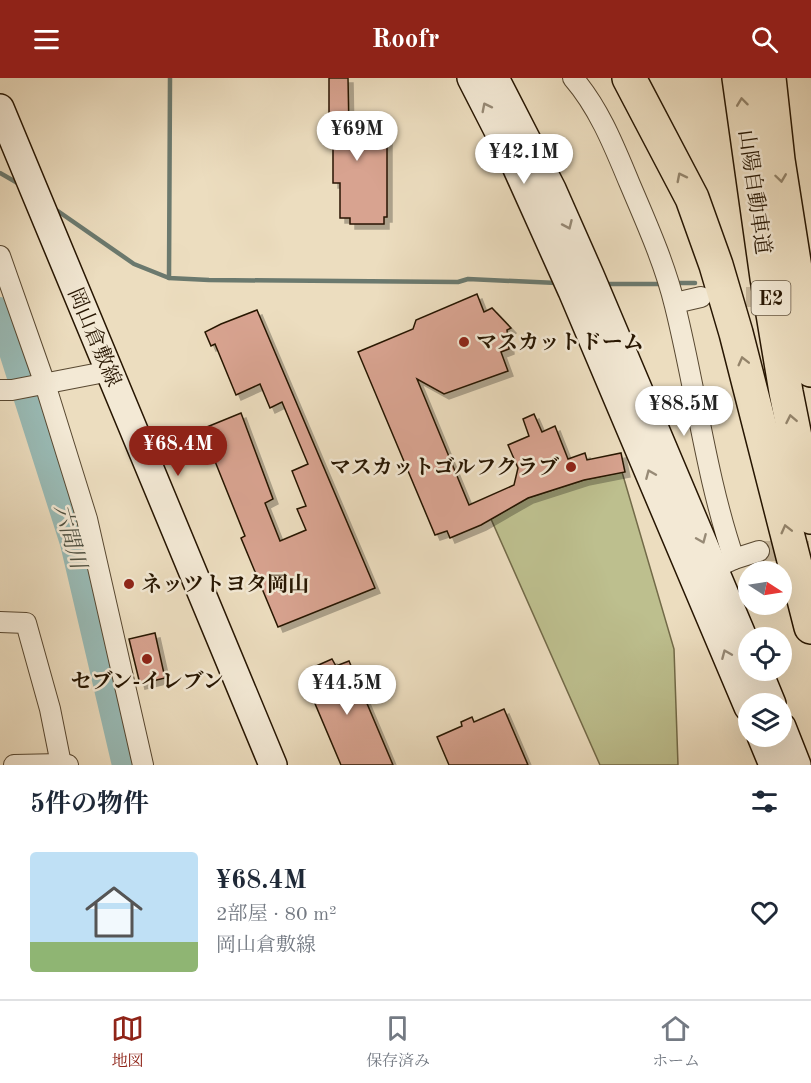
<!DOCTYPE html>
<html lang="ja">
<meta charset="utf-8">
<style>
:root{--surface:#fff;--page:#f6f6f7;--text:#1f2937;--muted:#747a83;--line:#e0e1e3;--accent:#8f2418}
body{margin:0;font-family:"Old Standard TT","Noto Serif JP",serif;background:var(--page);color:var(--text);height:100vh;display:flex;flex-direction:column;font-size:22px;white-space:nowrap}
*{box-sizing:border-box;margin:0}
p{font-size:20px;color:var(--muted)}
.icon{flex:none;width:33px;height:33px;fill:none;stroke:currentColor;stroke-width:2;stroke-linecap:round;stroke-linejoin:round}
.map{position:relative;height:687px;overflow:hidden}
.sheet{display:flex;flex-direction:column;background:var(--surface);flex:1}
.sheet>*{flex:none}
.needle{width:39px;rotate:102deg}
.tools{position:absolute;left:738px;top:483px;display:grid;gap:12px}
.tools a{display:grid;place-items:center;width:54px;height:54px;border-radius:50%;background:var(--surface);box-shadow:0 6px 24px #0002;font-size:30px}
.price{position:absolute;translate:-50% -51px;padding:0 14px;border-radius:21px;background:#fff;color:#222;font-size:20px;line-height:39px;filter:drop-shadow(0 2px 3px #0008)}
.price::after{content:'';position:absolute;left:50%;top:36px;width:18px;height:14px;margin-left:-9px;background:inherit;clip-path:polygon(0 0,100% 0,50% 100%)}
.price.selected{background:var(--accent);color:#fff}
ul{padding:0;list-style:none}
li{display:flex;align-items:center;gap:18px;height:150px;padding:0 30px}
li span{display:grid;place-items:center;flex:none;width:168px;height:120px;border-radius:6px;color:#555}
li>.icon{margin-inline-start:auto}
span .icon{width:72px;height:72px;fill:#fffc;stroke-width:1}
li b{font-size:26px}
h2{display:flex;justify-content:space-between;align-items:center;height:72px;padding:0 30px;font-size:26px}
header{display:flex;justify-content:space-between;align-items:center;height:78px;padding:0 30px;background:var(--accent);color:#fff;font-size:27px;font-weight:600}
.menu{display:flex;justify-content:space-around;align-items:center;height:84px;border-top:2px solid var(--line);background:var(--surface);font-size:16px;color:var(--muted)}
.menu a{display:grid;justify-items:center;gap:3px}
.menu .selected{color:var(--accent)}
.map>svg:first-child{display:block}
.green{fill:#bdbf8e;stroke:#726a48;stroke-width:1.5}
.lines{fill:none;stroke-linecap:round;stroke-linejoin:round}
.stream{stroke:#6b796e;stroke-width:4.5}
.river{stroke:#99bbb6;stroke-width:28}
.building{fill:#d8a390;stroke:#271602;stroke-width:1.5;filter:url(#shadow)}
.street-tunnel{stroke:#c5b599;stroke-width:20;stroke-dasharray:20 10;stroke-linecap:butt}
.street-casing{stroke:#584831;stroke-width:22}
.secondary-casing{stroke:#271602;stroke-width:30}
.highway-casing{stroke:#271602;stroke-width:36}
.street{stroke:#f3e9d5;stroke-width:20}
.secondary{stroke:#f3e9d5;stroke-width:27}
.highway{stroke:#ecddbf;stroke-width:33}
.oneway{stroke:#93836a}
.oneway2{stroke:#978a76}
.poi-dot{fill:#8f2418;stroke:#f3e9d5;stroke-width:2}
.labels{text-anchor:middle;stroke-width:5;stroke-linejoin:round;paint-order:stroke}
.shield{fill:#f3e9d5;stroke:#645541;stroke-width:1.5}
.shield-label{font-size:20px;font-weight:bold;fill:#271602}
.street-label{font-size:21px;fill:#271602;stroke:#f3e9d5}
.poi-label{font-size:21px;font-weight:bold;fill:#271602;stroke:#f3e9d5;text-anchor:start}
.water-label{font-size:22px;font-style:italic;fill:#4f5041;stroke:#f3e9d5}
</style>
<header><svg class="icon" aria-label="menu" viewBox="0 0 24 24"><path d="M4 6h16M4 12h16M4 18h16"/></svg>Roofr<svg class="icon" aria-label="search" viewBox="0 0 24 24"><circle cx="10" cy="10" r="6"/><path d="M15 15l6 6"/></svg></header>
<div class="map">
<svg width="811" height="687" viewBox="0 0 811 687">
<defs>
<filter id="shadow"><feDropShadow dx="5" dy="5" stdDeviation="0" flood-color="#0004"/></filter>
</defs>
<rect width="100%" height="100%" fill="#ecddbf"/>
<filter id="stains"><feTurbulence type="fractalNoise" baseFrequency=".00333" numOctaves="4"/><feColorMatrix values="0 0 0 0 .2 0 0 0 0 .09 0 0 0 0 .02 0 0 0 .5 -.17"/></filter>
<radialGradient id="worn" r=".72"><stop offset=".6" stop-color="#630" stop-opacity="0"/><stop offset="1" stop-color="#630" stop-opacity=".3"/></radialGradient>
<polygon class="green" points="622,394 674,571 678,687 600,687 491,441 528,420 584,402"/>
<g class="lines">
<g class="stream">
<polyline points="0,95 21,107"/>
<polyline points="52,129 134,186 169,200 209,202 458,204 468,201 557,205"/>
<polyline points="169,200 170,0"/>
<polyline points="673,205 695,205"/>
<polyline points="604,206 662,206"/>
</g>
<polyline class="river" points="0,233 74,465 126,687"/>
</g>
<g class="building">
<polygon points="329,0 348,0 349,52 387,53 387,139 384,139 384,146 350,146 350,140 340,140 340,105 333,105 333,51 329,51"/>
<polygon points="477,216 484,234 492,230 511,250 507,252 509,271 501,274 508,293 444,316 417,301 469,427 514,407 518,390 508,367 529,358 523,341 534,336 542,354 555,348 568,381 585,375 587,382 621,375 625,394 584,402 528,420 481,447 450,460 447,453 435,457 358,274 413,251 416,242"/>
<polygon points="257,232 375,510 278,549 241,460 245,458 202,351 241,335 273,421 265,425 280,463 306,452 297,431 306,428 292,393 308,386 282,324 270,330 260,306 236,317 215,266 211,268 205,254 221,246"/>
<polygon points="155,555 165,600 140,606 129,561"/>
<polygon points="332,581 336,588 349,583 393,687 341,687 305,602 317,596 314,589"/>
<polygon points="504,631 528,687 449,687 437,659 462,648 461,644 472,639 474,644"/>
</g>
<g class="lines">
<g class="street-tunnel">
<polyline points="716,219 779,219"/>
<polyline points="759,473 811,473"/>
</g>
<defs>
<g id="street">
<path d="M573,0C599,30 614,68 629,104C646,144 665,186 675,228C696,312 706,399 734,481L702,496"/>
<polyline points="0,178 45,306 87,441 143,687"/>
<polyline points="675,225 701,219"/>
<polyline points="0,312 12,312 110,293"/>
<polyline points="734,481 759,473"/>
<polyline points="0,544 26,545 50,631 61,686"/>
<polyline points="14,687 61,686 68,687"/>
</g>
<g id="secondary">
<polyline points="471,0 514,84 572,213 748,629"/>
<polyline points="495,0 552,111 590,197 748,571"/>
<polyline points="0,30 273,687"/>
<polyline points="758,592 772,626"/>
<polyline points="782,649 797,687"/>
<polyline points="761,658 773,687"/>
</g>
<g id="highway">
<polyline points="629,0 692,120 716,187 736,255 811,549"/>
<polyline points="739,0 767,200 786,314 811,439"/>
<polyline points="769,0 778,82 811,292"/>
</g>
</defs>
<use href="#street" class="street-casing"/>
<use href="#secondary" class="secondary-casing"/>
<use href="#highway" class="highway-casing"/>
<use href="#street" class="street"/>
<use href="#secondary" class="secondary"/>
<use href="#highway" class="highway"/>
</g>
<defs><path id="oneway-chevron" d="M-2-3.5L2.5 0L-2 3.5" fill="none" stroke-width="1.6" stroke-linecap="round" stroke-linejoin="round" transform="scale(1.5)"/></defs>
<g class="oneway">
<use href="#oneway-chevron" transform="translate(742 24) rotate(-97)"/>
<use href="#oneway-chevron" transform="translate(681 99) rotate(-117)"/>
<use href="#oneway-chevron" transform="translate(781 100) rotate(82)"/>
<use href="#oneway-chevron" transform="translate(743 283) rotate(-104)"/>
<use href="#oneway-chevron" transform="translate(791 341) rotate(-101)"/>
<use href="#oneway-chevron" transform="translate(786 451) rotate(-104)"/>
</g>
<g class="oneway2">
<use href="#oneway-chevron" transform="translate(486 29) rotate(-117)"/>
<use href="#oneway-chevron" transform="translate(568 147) rotate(66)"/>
<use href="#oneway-chevron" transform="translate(650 396) rotate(-113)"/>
<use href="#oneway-chevron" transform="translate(702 461) rotate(67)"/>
<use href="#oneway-chevron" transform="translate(726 576) rotate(-113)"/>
</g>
<g class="poi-dot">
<circle cx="464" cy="264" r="6"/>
<circle cx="571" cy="389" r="6"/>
<circle cx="129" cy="506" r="6"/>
<circle cx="147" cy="581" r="6"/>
</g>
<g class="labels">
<rect class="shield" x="751.5" y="203" width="39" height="34" rx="4.5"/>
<g class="shield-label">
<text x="771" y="227">E2</text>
</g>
<g class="street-label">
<text transform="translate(755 114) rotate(82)" y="7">山陽自動車道</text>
<text transform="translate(95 259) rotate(67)" y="7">岡山倉敷線</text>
</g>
<g class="poi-label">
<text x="476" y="271">マスカットドーム</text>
<text x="559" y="396" text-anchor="end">マスカットゴルフクラブ</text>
<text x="141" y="513">ネッツトヨタ岡山</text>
<text x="147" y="610" text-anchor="middle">セブン-イレブン</text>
</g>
<g class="water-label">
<text transform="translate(71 458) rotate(74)" y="8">六間川</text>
</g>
</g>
<rect width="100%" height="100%" filter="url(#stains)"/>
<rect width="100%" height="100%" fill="url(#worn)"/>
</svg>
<div class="tools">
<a><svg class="needle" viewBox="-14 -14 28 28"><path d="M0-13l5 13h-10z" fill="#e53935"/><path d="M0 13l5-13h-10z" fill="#747a83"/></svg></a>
<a><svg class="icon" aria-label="locate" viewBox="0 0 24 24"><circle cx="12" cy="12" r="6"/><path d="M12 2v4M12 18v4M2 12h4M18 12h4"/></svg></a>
<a><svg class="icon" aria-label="layers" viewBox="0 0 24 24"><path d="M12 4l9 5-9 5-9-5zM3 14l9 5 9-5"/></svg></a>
</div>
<b class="price" style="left:357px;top:84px">¥69M</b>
<b class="price" style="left:524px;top:107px">¥42.1M</b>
<b class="price" style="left:684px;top:359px">¥88.5M</b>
<b class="price selected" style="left:178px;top:399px">¥68.4M</b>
<b class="price" style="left:347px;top:638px">¥44.5M</b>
</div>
<section class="sheet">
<h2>5件の物件<svg class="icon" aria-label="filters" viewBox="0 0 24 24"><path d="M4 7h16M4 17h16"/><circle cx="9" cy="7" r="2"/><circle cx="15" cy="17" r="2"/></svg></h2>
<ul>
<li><span style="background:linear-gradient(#bfe0f5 75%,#8fb573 0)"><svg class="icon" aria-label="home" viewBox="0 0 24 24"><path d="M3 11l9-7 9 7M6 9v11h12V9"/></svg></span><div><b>¥68.4M</b><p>2部屋 · 80 m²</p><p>岡山倉敷線</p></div><svg class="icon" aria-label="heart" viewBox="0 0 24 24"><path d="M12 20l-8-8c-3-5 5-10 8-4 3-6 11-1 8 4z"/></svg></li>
</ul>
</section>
<nav class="menu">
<a class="selected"><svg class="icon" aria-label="map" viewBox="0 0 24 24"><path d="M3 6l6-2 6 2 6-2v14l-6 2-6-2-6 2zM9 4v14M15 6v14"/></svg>地図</a>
<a><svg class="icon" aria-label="saved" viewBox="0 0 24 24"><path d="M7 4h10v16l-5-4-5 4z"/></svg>保存済み</a>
<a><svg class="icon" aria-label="home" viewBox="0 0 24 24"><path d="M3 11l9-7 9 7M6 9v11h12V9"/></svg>ホーム</a>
</nav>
